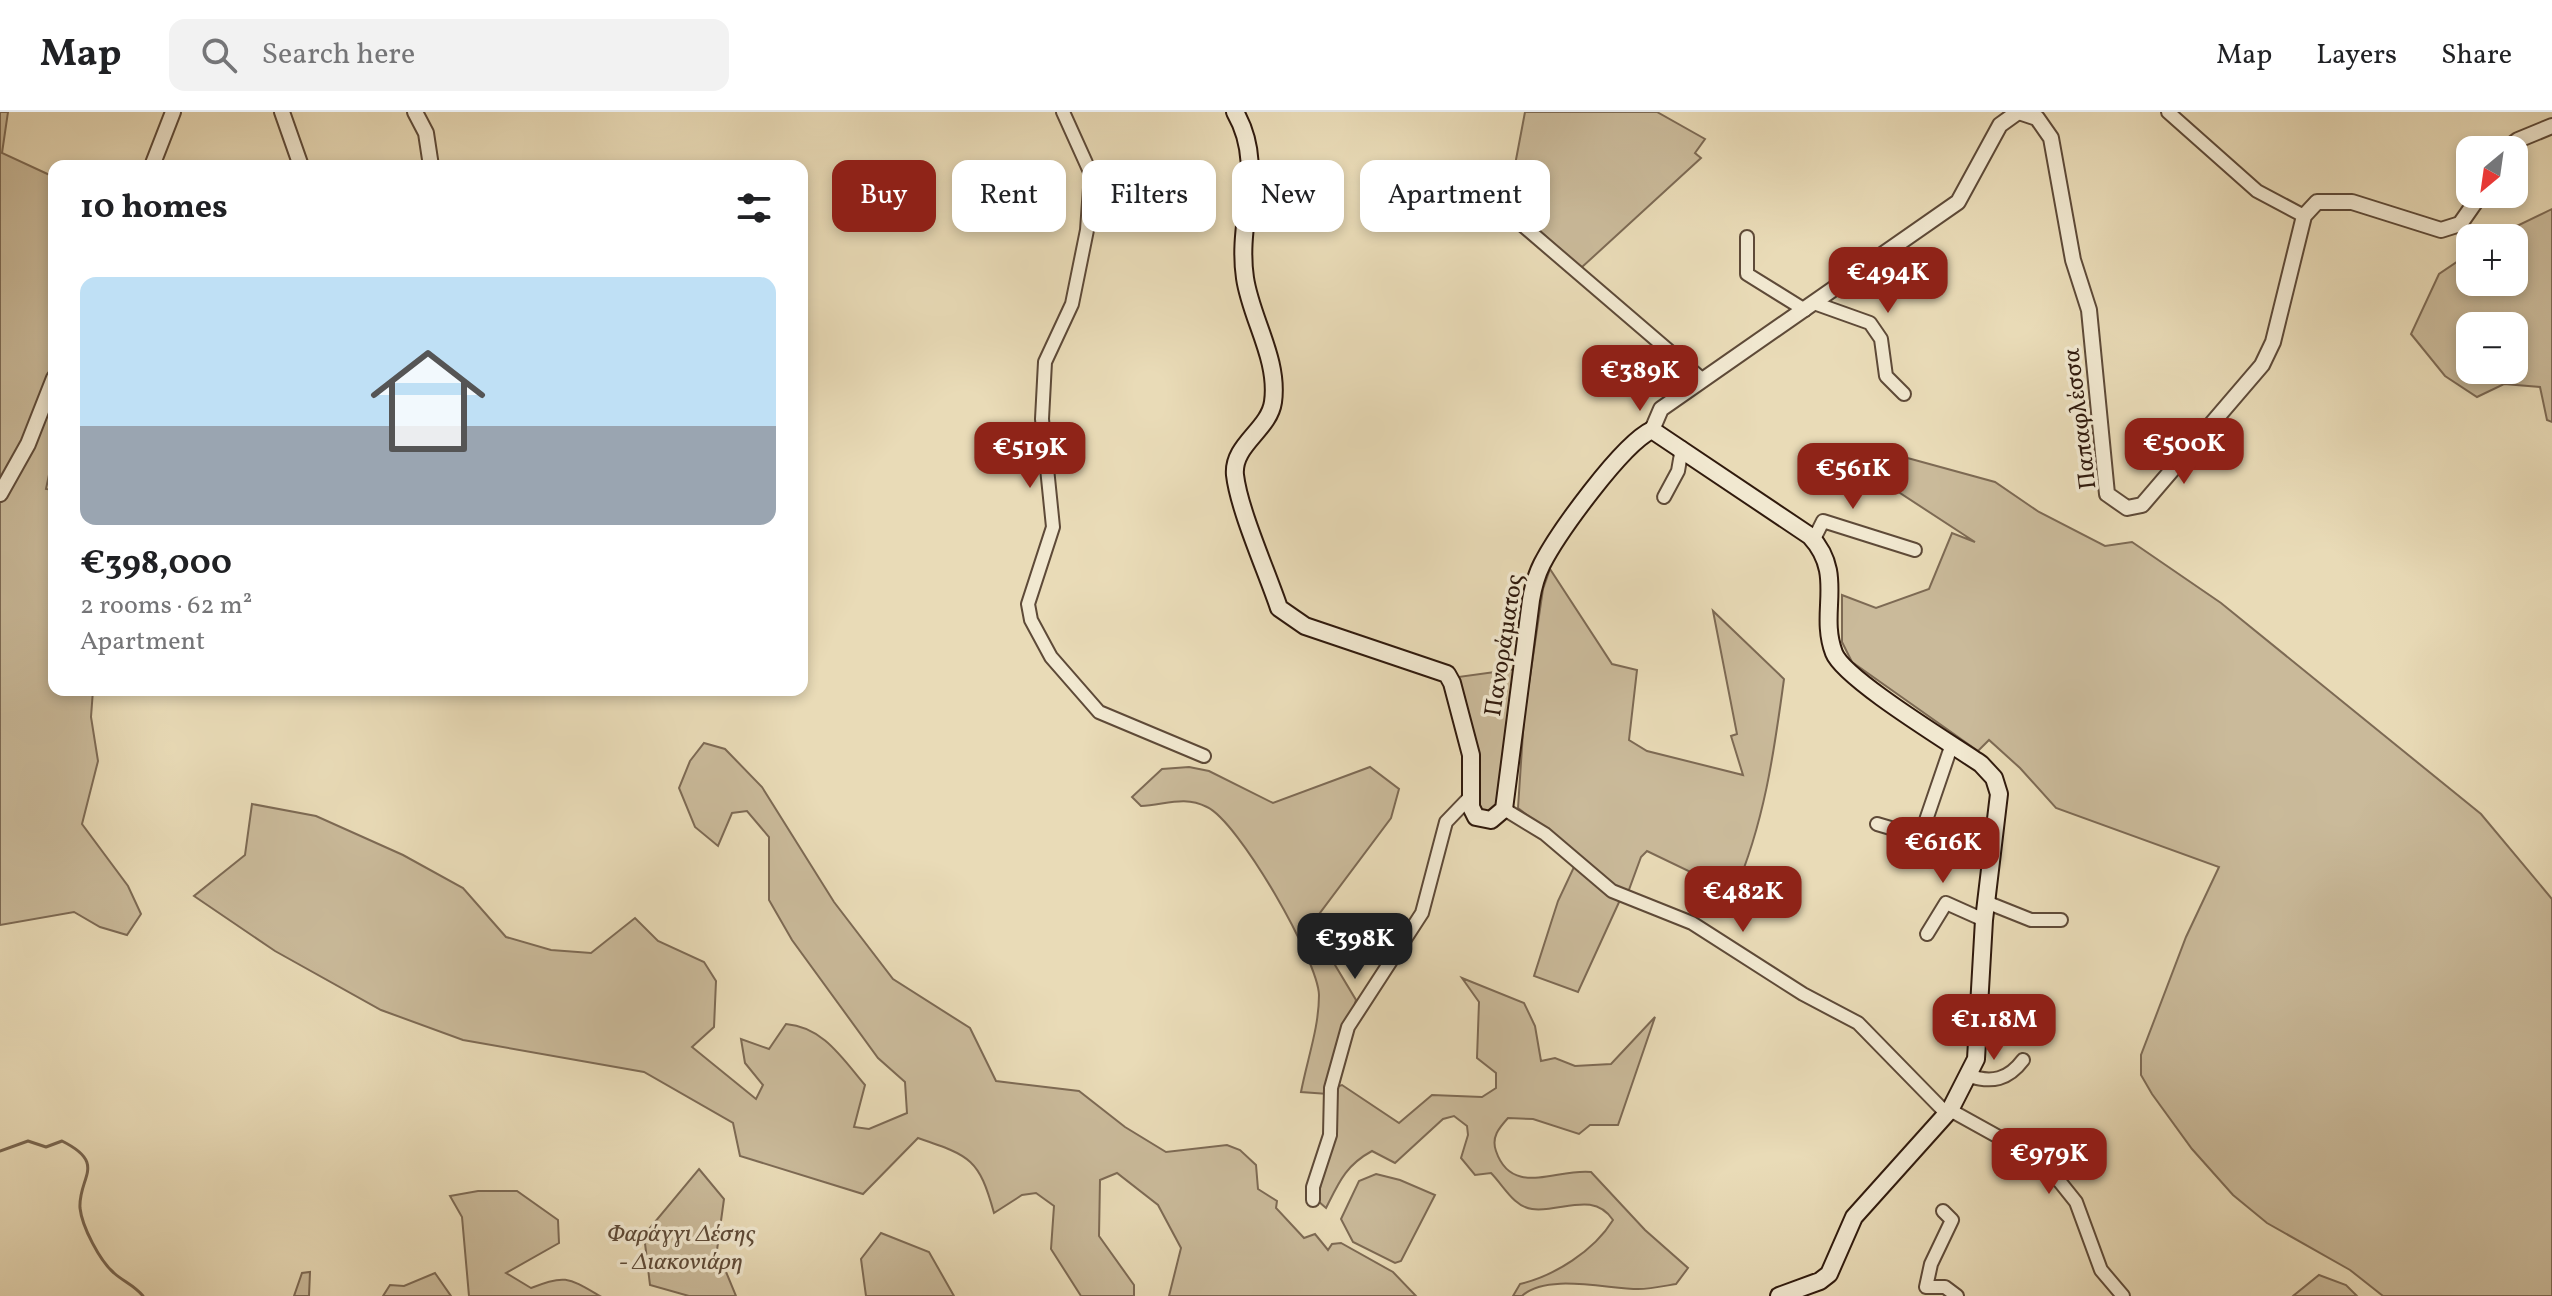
<!DOCTYPE html>
<meta charset="utf-8">
<style>
:root{--surface:#fff;--page:#f2f2f2;--text:#202124;--muted:#757577;--line:#e0e0e0;--accent:#8f2418}
body{margin:0;font-family:Vollkorn,serif;background:var(--page);color:var(--text);height:100vh;display:flex;flex-direction:column;font-size:30px;white-space:nowrap}
*{box-sizing:border-box;margin:0}
p{font-size:26px;color:var(--muted)}
.icon{flex:none;width:44px;height:44px;fill:none;stroke:currentColor;stroke-width:2;stroke-linecap:round;stroke-linejoin:round}
.map{position:relative;flex:1;overflow:hidden}
.details{position:absolute;left:48px;top:48px;width:760px;height:536px;display:flex;flex-direction:column;background:var(--surface);border-radius:16px;box-shadow:0 4px 12px #0003}
.details>*{flex:none}
.banner{position:absolute;left:832px;top:48px;width:760px;height:72px;display:flex;gap:16px}
.needle{width:52px;rotate:209deg}
.tools{position:absolute;left:2456px;top:24px;display:grid;gap:16px}
.tools a{display:grid;place-items:center;width:72px;height:72px;border-radius:16px;background:var(--surface);box-shadow:0 4px 12px #0003;font-size:40px}
.price{position:absolute;translate:-50% -68px;padding:0 18px;border-radius:16px;background:var(--accent);color:#fff;font-size:26px;line-height:52px;filter:drop-shadow(0 2px 4px #0008)}
.price::after{content:'';position:absolute;left:50%;top:48px;width:24px;height:18px;margin-left:-12px;background:inherit;clip-path:polygon(0 0,100% 0,50% 100%)}
.price.current{background:#222;color:#fff}
ul{padding:0;list-style:none}
li{display:grid;align-content:center;gap:16px;height:424px;padding:0 32px}
li+li{border-top:2px solid var(--line)}
li span{display:grid;place-items:center;height:248px;border-radius:16px;color:#555}
li>.icon{margin-inline-start:auto}
span .icon{width:144px;height:144px;fill:#fffc;stroke-width:1}
li b{font-size:34px}
h2{display:flex;justify-content:space-between;align-items:center;height:96px;padding:0 32px;font-size:34px}
.pill{padding:0 28px;border-radius:16px;background:var(--surface);box-shadow:0 4px 12px #0003;font-size:28px;line-height:72px}
.pill.current{background:var(--accent);color:#fff}
header{display:flex;align-items:center;gap:48px;box-sizing:border-box;height:112px;padding:0 40px;background:var(--surface);border-bottom:2px solid var(--line)}
header strong{font-size:38px}
nav{display:flex;gap:44px;margin-inline-start:auto;font-size:28px}
.search{width:560px;height:72px;background:var(--page);display:flex;align-items:center;gap:20px;box-sizing:border-box;padding:0 28px;border-radius:16px;color:var(--muted);font-size:30px}
.map>svg:first-child{display:block}
.green{fill:#caba9a;stroke:#7d6a54;stroke-width:2;fill-rule:evenodd}
.lines{fill:none;stroke-linecap:round;stroke-linejoin:round}
.stream{stroke:#796650;stroke-width:3}
.minor-casing{stroke:#5e4a38;stroke-width:16}
.tertiary-casing{stroke:#5e4a38;stroke-width:18}
.secondary-casing{stroke:#301a0d;stroke-width:20}
.minor{stroke:#f1e8d0;stroke-width:12}
.tertiary{stroke:#f1e8d0;stroke-width:14}
.secondary{stroke:#f1e8d0;stroke-width:16}
.labels{text-anchor:middle;stroke-width:7;stroke-linejoin:round;paint-order:stroke}
.street-label{font-size:24px;fill:#301a0d;stroke:#f1e8d0}
.park-label{font-size:24px;font-style:italic;fill:#5e4a37;stroke:#f1e8d0}
</style>
<header>
<strong>Map</strong>
<div class="search"><svg class="icon" aria-label="search" viewBox="0 0 24 24"><circle cx="10" cy="10" r="6"/><path d="M15 15l6 6"/></svg>Search here</div>
<nav><a>Map</a><a>Layers</a><a>Share</a></nav>
</header>
<div class="map">
<svg width="2552" height="1184" viewBox="0 0 2552 1184">
<rect width="100%" height="100%" fill="#e9dbb7"/>
<filter id="stains"><feTurbulence type="fractalNoise" baseFrequency=".0025" numOctaves="4"/><feColorMatrix values="0 0 0 0 .2 0 0 0 0 .09 0 0 0 0 .02 0 0 0 .5 -.17"/></filter>
<radialGradient id="worn" r=".72"><stop offset=".6" stop-color="#630" stop-opacity="0"/><stop offset="1" stop-color="#630" stop-opacity=".3"/></radialGradient>
<g class="green">
<polygon points="0,0 8,0 2,41 54,65 54,339 46,377 54,378 54,578 93,578 91,605 98,649 82,712 128,774 141,802 127,823 100,815 74,800 0,813"/>
<polygon points="1525,0 1657,0 1705,27 1695,41 1701,46 1581,156 1508,90"/>
<path d="M2552,97V310L2547,308L2540,275L2504,272L2477,285L2445,264L2411,222L2439,162L2470,141V170H2514V126H2492ZM2470,214H2514V258H2470Z"/>
<polygon points="1871,336 1995,370 2039,400 2105,434 2132,430 2221,491 2481,702 2552,787 2552,1184 2383,1184 2350,1158 2267,1111 2233,1083 2192,1037 2152,982 2141,963 2141,943 2186,825 2219,755 2056,696 2020,656 1989,628 1978,639 1852,550 1842,530 1842,483 1876,496 1929,477 1952,421 1975,430 1877,366 1809,364 1804,354"/>
<path d="M1550,457L1612,552L1637,558L1629,628L1647,639L1743,663L1731,624L1737,622L1713,499L1784,567C1774,641 1764,712 1734,781L1647,739L1641,745L1627,783L1518,696L1524,605L1543,477Z"/>
<polygon points="1517,557 1497,701 1480,701 1458,565"/>
<path d="M704,631L725,637L762,675L834,790L893,867L970,916L996,969L1079,979L1125,1015L1166,1040L1227,1033L1240,1038L1256,1053L1258,1077L1277,1089L1276,1096L1304,1126L1315,1122L1328,1138L1332,1132L1341,1131L1393,1160L1416,1184H1169L1181,1136L1158,1093L1117,1061L1100,1068L1099,1124L1134,1173V1184H1081L1051,1137L1054,1094L1036,1081L1022,1083L994,1101C979,1047 971,1044 918,1026L863,1082L740,1044L733,1011L644,960L463,928L381,898L275,839L194,784L245,743L252,692L316,704L403,743L463,776L506,825L551,838L591,841L635,806L658,829L704,850L716,869L714,915L692,935L756,987L763,973L745,951L741,927L769,937L786,912C823,915 842,946 865,973L854,1015L869,1017L907,1001L905,970L878,946L792,828L769,788V725L747,699L732,701L718,734L695,715L679,676L690,649Z"/>
<path d="M1189,655L1209,659L1273,691L1370,655L1399,677L1391,706L1314,809L1326,838L1356,888L1328,982L1301,980C1307,948 1319,916 1319,883C1318,848 1239,710 1207,695C1184,683 1165,693 1141,694L1132,685L1162,657Z"/>
<polygon points="1574,755 1620,788 1578,880 1534,864 1558,789"/>
<path d="M1462,866L1524,891L1535,914L1541,949L1555,946L1575,954L1611,952L1655,905L1618,1013H1590L1579,1022L1533,1007L1508,1006C1499,1016 1491,1025 1496,1039C1512,1086 1557,1056 1591,1060L1645,1118L1688,1156L1676,1172C1664,1174 1651,1177 1638,1177C1608,1177 1546,1161 1522,1184H1513L1520,1172C1554,1164 1594,1139 1613,1108C1593,1078 1561,1101 1532,1097C1514,1095 1503,1073 1491,1061L1475,1063L1461,1046L1468,1023L1467,1014L1454,1004L1443,1007L1395,1051L1372,1039C1346,1053 1339,1070 1326,1096L1318,1089L1336,975L1342,973L1399,1011L1432,983L1482,985L1496,976V961L1477,946L1479,890Z"/>
<polygon points="699,1057 724,1087 717,1138 736,1184 689,1184 650,1173 644,1123"/>
<polygon points="1376,1062 1400,1068 1435,1083 1401,1149 1395,1151 1353,1130 1341,1107 1359,1069"/>
<path d="M478,1079H517L558,1108L559,1131L506,1161L531,1176C565,1162 569,1166 600,1184H469L462,1105L450,1084Z"/>
<polygon points="881,1121 929,1140 954,1184 866,1184 861,1147"/>
<polygon points="310,1160 309,1184 294,1184 302,1161"/>
<polygon points="435,1161 451,1184 383,1184 390,1173 404,1174"/>
<polygon points="2319,1163 2346,1173 2357,1184 2293,1184"/>
</g>
<g class="lines">
<path class="stream" d="M0,1039L28,1029L46,1035L62,1029C108,1052 78,1065 80,1096C82,1115 100,1149 114,1161C124,1170 134,1173 143,1184"/>
<defs>
<g id="minor">
<polyline points="1063,0 1091,62 1087,118 1072,192 1045,250 1042,307 1053,415 1028,492 1031,508 1051,545 1099,600 1204,644"/>
<polyline points="2168,0 2257,79 2304,104"/>
<polyline points="1506,99 1703,268"/>
<polyline points="1747,125 1747,162 1805,198"/>
<polyline points="1814,191 1870,211 1881,227 1886,264 1904,282"/>
<polyline points="1664,385 1678,359 1682,336"/>
<polyline points="1814,427 1823,409 1915,438"/>
<polyline points="1504,697 1545,722 1612,779 1692,811 1803,882 1858,911 1946,1001"/>
<polyline points="1877,712 1911,722 1924,714 1952,632"/>
<polyline points="1986,790 2031,808 2061,808"/>
<polyline points="1927,822 1946,791 1984,808"/>
<path d="M1969,964C1992,971 2008,968 2023,948"/>
<polyline points="1950,998 2024,1039 2060,1070 2076,1090 2101,1158 2123,1184"/>
<polyline points="1313,1088 1313,1075 1330,1023 1331,976 1348,915 1422,801 1446,710 1471,684"/>
<polyline points="1943,1099 1952,1108 1931,1152 1926,1175 1945,1175 1957,1184"/>
</g>
<g id="tertiary">
<polyline points="282,0 301,54"/>
<polyline points="415,0 426,21 431,54"/>
<polyline points="2019,0 2037,6 2051,26 2073,148 2089,198 2107,382 2127,396 2142,393 2262,253 2273,230 2304,104 2317,90 2352,90 2441,118 2460,112 2481,82"/>
<polyline points="2505,38 2518,28 2552,14"/>
<polyline points="152,54 173,0"/>
<polyline points="1652,318 1661,297 1958,90 2000,13 2018,0"/>
<polyline points="0,382 28,332 54,266"/>
</g>
<path id="secondary" d="M1235,0C1267,56 1236,106 1245,166C1251,207 1279,247 1273,290C1269,318 1232,333 1235,363C1239,398 1267,460 1279,496L1305,514L1447,562L1452,571L1471,643V695L1476,705L1491,708L1504,697L1531,488C1533,476 1536,464 1542,452C1558,421 1622,332 1652,318L1810,424C1846,463 1818,499 1834,541C1844,567 1952,632 1981,652L1994,666L1999,682L1984,808L1976,947L1950,998L1854,1105L1829,1162L1820,1169L1779,1184"/>
</defs>
<use href="#minor" class="minor-casing"/>
<use href="#tertiary" class="tertiary-casing"/>
<use href="#secondary" class="secondary-casing"/>
<use href="#minor" class="minor"/>
<use href="#tertiary" class="tertiary"/>
<use href="#secondary" class="secondary"/>
</g>
<g class="labels">
<g class="street-label">
<text transform="translate(2079 307) rotate(-97)" y="8">Παπαφλέσσα</text>
<text transform="translate(1503 533) rotate(-81)" y="8">Πανοράματος</text>
</g>
<g class="park-label">
<text x="681" y="1129">Φαράγγι Δέσης<tspan x="681" dy="28">- Διακονιάρη</tspan></text>
</g>
</g>
<rect width="100%" height="100%" filter="url(#stains)"/>
<rect width="100%" height="100%" fill="url(#worn)"/>
</svg>
<div class="tools">
<a><svg class="needle" viewBox="-14 -14 28 28"><path d="M0-13l5 13h-10z" fill="#e53935"/><path d="M0 13l5-13h-10z" fill="#757577"/></svg></a>
<a>+</a>
<a>−</a>
</div>
<b class="price" style="left:1888px;top:203px">€494K</b>
<b class="price" style="left:1640px;top:301px">€389K</b>
<b class="price" style="left:2184px;top:374px">€500K</b>
<b class="price" style="left:1030px;top:378px">€519K</b>
<b class="price" style="left:1853px;top:399px">€561K</b>
<b class="price" style="left:1943px;top:773px">€616K</b>
<b class="price" style="left:1743px;top:822px">€482K</b>
<b class="price current" style="left:1355px;top:869px">€398K</b>
<b class="price" style="left:1994px;top:950px">€1.18M</b>
<b class="price" style="left:2049px;top:1084px">€979K</b>
<div class="banner">
<a class="pill current">Buy</a>
<a class="pill">Rent</a>
<a class="pill">Filters</a>
<a class="pill">New</a>
<a class="pill">Apartment</a>
</div>
<section class="details">
<h2>10 homes<svg class="icon" aria-label="filters" viewBox="0 0 24 24"><path d="M4 7h16M4 17h16"/><circle cx="9" cy="7" r="2"/><circle cx="15" cy="17" r="2"/></svg></h2>
<ul>
<li><span style="background:linear-gradient(#bfe0f5 60%,#9aa5b1 0)"><svg class="icon" aria-label="home" viewBox="0 0 24 24"><path d="M3 11l9-7 9 7M6 9v11h12V9"/></svg></span><div><b>€398,000</b><p>2 rooms · 62 m²</p><p>Apartment</p></div></li>
</ul>
</section>
</div>
